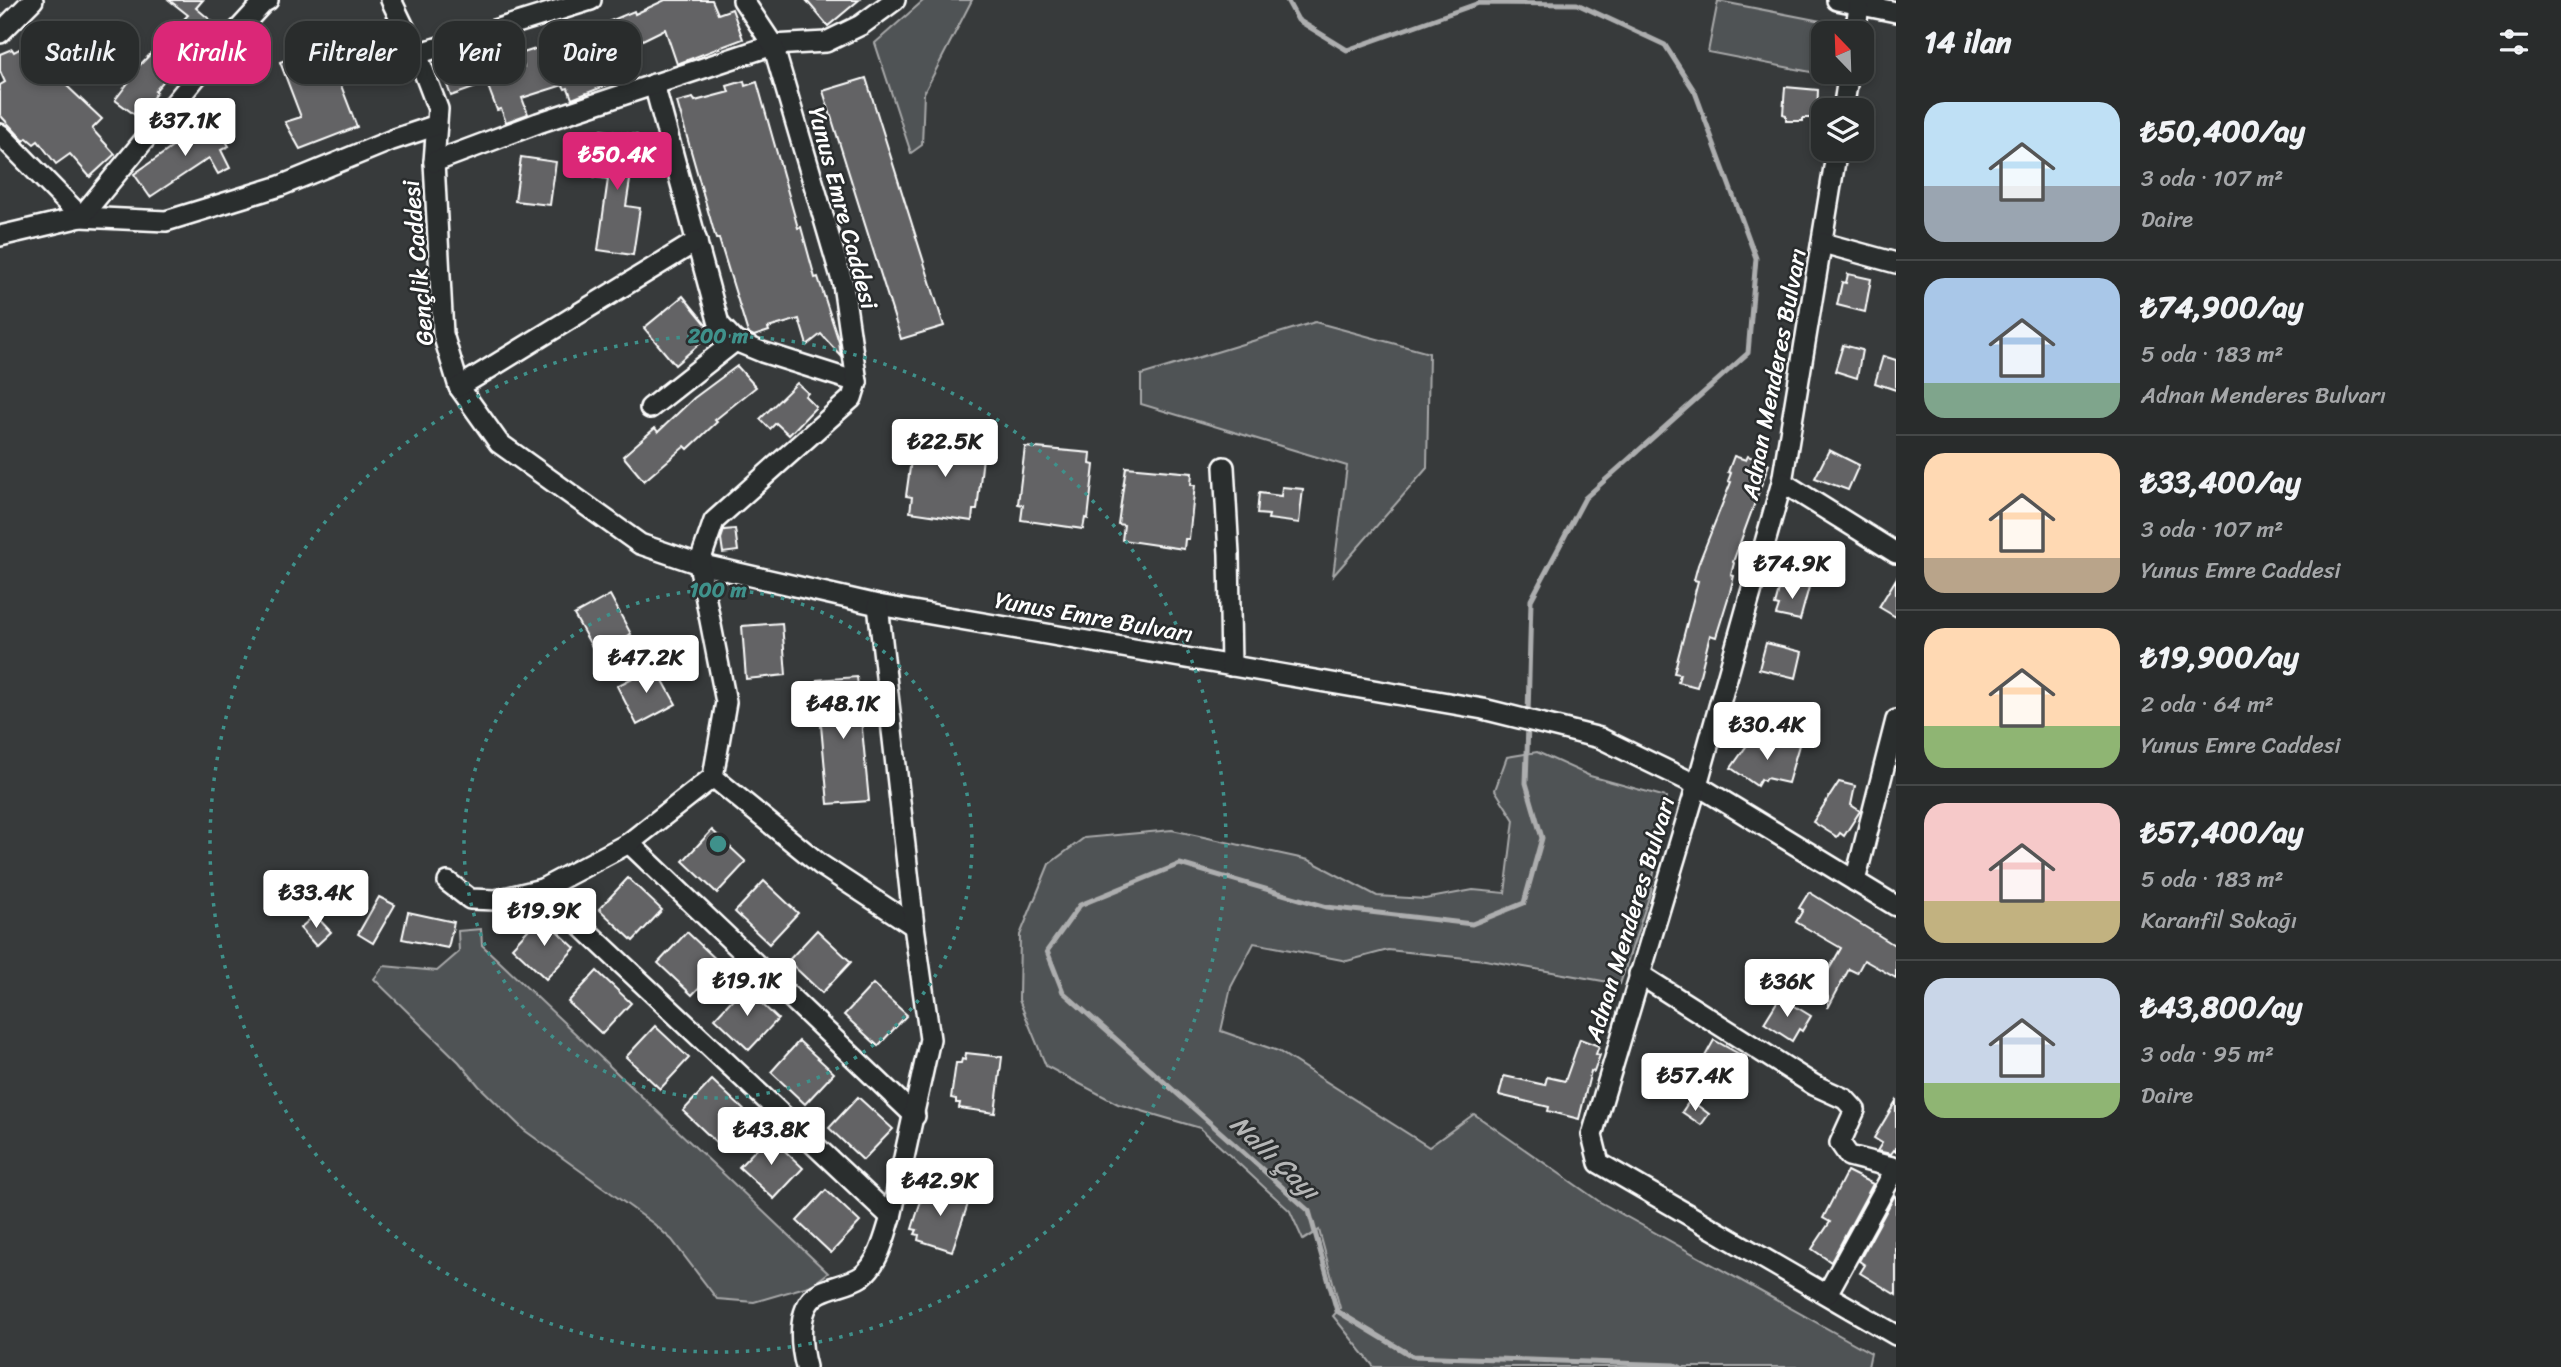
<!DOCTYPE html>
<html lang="tr">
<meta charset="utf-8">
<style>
:root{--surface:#292c2c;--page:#313434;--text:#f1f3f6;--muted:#a5a7a9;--line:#454848;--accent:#db2777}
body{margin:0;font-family:Sriracha,sans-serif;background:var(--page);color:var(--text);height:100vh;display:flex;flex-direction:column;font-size:26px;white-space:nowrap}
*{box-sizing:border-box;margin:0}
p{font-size:23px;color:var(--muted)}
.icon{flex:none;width:38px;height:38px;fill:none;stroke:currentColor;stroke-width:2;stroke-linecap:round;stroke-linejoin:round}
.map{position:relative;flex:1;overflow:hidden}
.side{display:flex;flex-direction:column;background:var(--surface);width:665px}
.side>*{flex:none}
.banner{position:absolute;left:21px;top:21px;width:665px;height:63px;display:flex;gap:14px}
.needle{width:46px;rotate:337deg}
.tools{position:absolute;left:1811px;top:21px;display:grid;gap:14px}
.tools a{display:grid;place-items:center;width:63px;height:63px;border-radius:14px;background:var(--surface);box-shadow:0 4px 10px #0003,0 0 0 2px var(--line);font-size:35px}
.price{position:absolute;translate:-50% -60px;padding:0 16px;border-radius:7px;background:#fff;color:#222;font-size:23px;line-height:46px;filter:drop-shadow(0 2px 4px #0008)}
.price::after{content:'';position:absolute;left:50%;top:42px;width:21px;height:16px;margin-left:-10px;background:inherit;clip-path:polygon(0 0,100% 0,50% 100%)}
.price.selected{background:var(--accent);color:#fff}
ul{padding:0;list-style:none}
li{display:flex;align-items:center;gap:21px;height:175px;padding:0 28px}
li+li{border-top:2px solid var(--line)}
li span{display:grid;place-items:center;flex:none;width:196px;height:140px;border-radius:21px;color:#555}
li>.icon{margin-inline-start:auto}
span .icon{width:84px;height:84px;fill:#fffc;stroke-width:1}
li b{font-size:30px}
h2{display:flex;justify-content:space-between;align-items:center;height:84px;padding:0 28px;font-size:30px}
.pill{padding:0 24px;border-radius:21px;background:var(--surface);box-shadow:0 4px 10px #0003,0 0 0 2px var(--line);font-size:24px;line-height:63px}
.pill.selected{background:var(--accent);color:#fff}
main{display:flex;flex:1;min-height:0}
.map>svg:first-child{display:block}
.green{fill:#505354;stroke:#a8a9aa;stroke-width:2}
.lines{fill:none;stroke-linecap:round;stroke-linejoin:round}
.stream{stroke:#adaeaf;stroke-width:5}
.building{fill:#636465;stroke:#fff;stroke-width:2}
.minor-casing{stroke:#fff;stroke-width:24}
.minor{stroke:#2a2d2e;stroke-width:19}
.ring{fill:none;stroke:#3f918b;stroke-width:3.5;stroke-dasharray:3.5 7}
.labels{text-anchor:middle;stroke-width:5;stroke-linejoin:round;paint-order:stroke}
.street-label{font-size:24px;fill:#fff;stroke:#2a2d2e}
.water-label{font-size:26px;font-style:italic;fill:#b4b5b5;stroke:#2a2d2e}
.centre{fill:#3f918b;stroke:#2a2d2e;stroke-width:3.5}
.ring-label{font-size:21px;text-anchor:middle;font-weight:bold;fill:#3f918b;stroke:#2a2d2e;stroke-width:5;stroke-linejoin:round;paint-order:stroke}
</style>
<main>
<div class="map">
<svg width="1896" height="1367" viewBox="0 0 1896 1367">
<rect width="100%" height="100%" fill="#373a3b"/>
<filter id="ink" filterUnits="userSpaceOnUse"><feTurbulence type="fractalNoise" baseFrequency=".0143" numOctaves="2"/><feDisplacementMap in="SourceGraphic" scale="14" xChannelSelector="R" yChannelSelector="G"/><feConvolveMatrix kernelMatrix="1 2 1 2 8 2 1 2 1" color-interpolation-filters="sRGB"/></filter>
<g filter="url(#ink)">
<g class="green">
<polygon points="924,0 972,0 924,93 922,145 911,153 875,43"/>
<polygon points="1718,1 1826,22 1816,73 1708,52"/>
<polygon points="1315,322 1429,353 1427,468 1333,576 1347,466 1141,404 1141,375"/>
<polygon points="1537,752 1590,776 1666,797 1651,891 1620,984 1485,960 1388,950 1347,961 1254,943 1231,987 1221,1031 1278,1051 1429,1147 1474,1114 1600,1202 1871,1353 1868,1367 1374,1367 1333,1316 1340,1308 1319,1230 1303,1240 1290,1211 1200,1128 1118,1104 1046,1066 1019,1000 1020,935 1049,864 1084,838 1172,830 1309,860 1377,896 1425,899 1473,890 1505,893 1514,820 1495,790 1507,757"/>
<polygon points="481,929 482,945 828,1273 812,1285 754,1302 717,1299 672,1240 654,1224 524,1130 479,1086 459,1062 374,979 384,966 437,971 459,952 458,931"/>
</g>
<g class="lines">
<g class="stream">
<polyline points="1287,0 1298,20 1347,50 1479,3 1577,4 1665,45 1695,92 1756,258 1748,353 1585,498 1531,600 1528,715"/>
<polyline points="1528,725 1526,783 1542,838 1524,903 1472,924 1327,907 1180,864 1080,905 1047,951 1063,992 1309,1211 1337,1311 1412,1356 1675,1365 1680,1367"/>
</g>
</g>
<g class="building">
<polygon points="169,0 203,0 196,8 220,28 190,63 186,59 174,73 172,71 155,91 157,92 138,117 115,100 138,70 137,68 188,15"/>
<polygon points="665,0 712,0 718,14 732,9 743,39 677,64 665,29 620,51 630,76 572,99 568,88 565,89 563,85 522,98 528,114 506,122 501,109 497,110 486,81 524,67 520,54 545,46 550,60 583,48 581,45 588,42 584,32 634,11 635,14"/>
<polygon points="806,0 859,0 828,26"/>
<polygon points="36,40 52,68 56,65 72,82 67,86 102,119 92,129 115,154 90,177 70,154 56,164 38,141 34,144 27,138 24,141 0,115 0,85 5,82 0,71 0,54 12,49 14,52"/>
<polygon points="325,44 357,127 300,149 285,122 301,117 280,62"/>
<polygon points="471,67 472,71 479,68 485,84 451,96 443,74"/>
<polygon points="866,78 944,326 901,339 823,91"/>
<polygon points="744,81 745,86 757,82 798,228 801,227 815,278 818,277 839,342 841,356 821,334 807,345 799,319 768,328 769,331 754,336 748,333 719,239 716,239 677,102 693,98 695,101 729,92 727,86"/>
<polygon points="1785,87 1818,90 1817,112 1814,112 1814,118 1803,118 1803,121 1786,121 1786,115 1783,114"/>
<polygon points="212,118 229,146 221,150 230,168 218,174 209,158 150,197 134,174 191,134 189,131"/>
<polygon points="601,130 637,135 626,206 640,208 633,255 598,250 608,179 594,177"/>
<polygon points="521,157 556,162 550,205 515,201"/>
<polygon points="1848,274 1871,279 1865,312 1837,305 1842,282 1846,283"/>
<polygon points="683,296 706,324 711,334 675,365 644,328"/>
<polygon points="1843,345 1862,350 1857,378 1835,371"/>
<polygon points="1883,356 1896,360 1896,390 1875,383"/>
<polygon points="737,366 756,387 715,420 717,422 688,449 685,446 644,481 623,456 655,428 658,432 694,398"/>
<polygon points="797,383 808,393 805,396 816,407 789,435 776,423 770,429 760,419"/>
<polygon points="914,439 980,445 979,456 983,457 977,510 973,510 972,521 910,512 912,497 906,496"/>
<polygon points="1025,447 1091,453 1090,464 1094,465 1088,519 1085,518 1083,529 1021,520 1023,505 1018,504"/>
<polygon points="1829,450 1859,465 1848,490 1815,478"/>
<polygon points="1734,456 1746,460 1748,456 1769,464 1733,562 1734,563 1731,575 1734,576 1730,592 1716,637 1710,635 1697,687 1678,682 1680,674 1674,673 1698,581 1694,580 1698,565 1731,482 1728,481 1731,473 1728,472"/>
<polygon points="1126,467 1192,473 1191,485 1195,485 1189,539 1185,539 1184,549 1122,540 1124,525 1118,524"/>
<polygon points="1282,487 1303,489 1299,523 1268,519 1269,515 1257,514 1259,493 1281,496"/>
<polygon points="735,529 738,551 723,553 721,539 724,530"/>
<polygon points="1896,579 1896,617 1879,607"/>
<polygon points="1785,582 1809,587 1800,620 1776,615 1779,606 1775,605 1779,590 1783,590"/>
<polygon points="610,595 631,634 596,654 574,615"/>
<polygon points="782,623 786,675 746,679 742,626"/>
<polygon points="1766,643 1802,652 1796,678 1759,669"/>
<polygon points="655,666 676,704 637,725 617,686"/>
<polygon points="857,677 869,801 828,804 817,680"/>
<polygon points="1772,737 1799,745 1788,783 1766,778 1764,781 1761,779 1757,786 1731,768 1750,741 1767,753"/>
<polygon points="1839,782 1855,786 1851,805 1860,811 1844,836 1840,833 1837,837 1813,822"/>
<polygon points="712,830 746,862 717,893 683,861"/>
<polygon points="628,878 662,910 633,941 599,909"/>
<polygon points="764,881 798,913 769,944 735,912"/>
<polygon points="1809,892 1896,946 1896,978 1864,960 1857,973 1849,969 1828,1008 1828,996 1818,989 1841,948 1796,922 1803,910 1799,908"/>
<polygon points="379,897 395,905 373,943 358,934"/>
<polygon points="408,912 454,922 448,948 402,939"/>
<polygon points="315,915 331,932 316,946 300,928"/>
<polygon points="541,916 575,948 546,979 512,947"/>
<polygon points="817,930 851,962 822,993 788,961"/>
<polygon points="687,932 721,964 692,995 658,963"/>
<polygon points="597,971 631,1003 602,1034 568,1002"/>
<polygon points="873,984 907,1015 878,1046 844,1015"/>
<polygon points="744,987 778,1019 749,1050 715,1018"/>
<polygon points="1780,997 1811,1016 1802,1031 1799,1029 1792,1041 1764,1023"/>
<polygon points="655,1026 689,1058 660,1089 626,1057"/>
<polygon points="1580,1039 1599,1046 1596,1054 1600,1055 1594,1072 1591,1071 1579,1119 1548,1111 1549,1107 1499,1095 1504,1076 1545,1085 1547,1077 1565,1081"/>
<polygon points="1714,1040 1739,1054 1721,1088 1695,1074"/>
<polygon points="799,1041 834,1073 805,1104 771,1072"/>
<polygon points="966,1053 1002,1057 995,1113 959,1108 960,1103 956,1103 956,1099 951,1098 956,1063 961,1063 962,1059 965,1060"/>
<polygon points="712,1080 746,1112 717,1143 683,1111"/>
<polygon points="858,1097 893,1129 863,1160 829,1128"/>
<polygon points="1690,1100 1709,1114 1701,1125 1682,1112"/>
<polygon points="1896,1101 1896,1152 1894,1150 1891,1154 1877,1151 1882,1143 1874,1138"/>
<polygon points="769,1136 803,1168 774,1199 739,1167"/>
<polygon points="1847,1171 1873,1184 1831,1262 1812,1249 1830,1222 1823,1218"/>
<polygon points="935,1187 970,1198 952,1251 918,1240 919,1235 915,1234 917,1230 912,1229 923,1194 928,1196 930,1192 933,1193"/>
<polygon points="826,1190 860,1222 831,1253 797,1221"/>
<polygon points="1895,1195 1896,1196 1896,1295 1860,1273 1865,1265 1859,1261"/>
</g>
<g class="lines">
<defs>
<g id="minor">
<polyline points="391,0 417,54 438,109 434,162 443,334 459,387 499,443 640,544 699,564 878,605 1483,709 1600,738 1697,785 1896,906"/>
<polyline points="1837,0 1896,12"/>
<polyline points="0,33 33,0"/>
<polyline points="1855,33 1860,0"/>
<polyline points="417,54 591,0"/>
<polyline points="654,84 719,324 735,341 762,352 857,382"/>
<polyline points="1843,110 1849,72"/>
<polyline points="0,134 81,217 166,221 280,186 392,140 437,125"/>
<polyline points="1837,149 1782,482 1697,785 1592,1135 1599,1163 1896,1335"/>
<polyline points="434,162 538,123 773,45 826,42 861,25 895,0"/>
<polyline points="0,236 81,217 206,65 264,2 268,0"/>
<polyline points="1823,243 1896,263"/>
<polyline points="459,387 697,241"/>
<polyline points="650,408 735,341"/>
<polyline points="1224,467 1229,554 1231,666"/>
<polyline points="1782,482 1896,553"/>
<polyline points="713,777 821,865 914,926"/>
<polyline points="629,843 915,1116"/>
<polyline points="1855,881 1896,720"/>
<polyline points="448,882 470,899 496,900 542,889 629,843 713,777 726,702 699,564 714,521 852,398 857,382 843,284 773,45 743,0"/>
<polyline points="542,889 891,1217 930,1039 914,926 878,605"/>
<polyline points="1639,974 1814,1085 1845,1099 1855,1110 1840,1143 1849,1156 1896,1168"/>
<polyline points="1827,1294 1896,1168"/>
<path d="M806,1367C800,1344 796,1304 821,1292C833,1286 850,1284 862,1276C879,1263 885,1236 891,1217"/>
</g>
</defs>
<use href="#minor" class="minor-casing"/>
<use href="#minor" class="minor"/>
</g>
</g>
<g class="ring">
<circle cx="718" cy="844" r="254"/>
<circle cx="718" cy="844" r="508"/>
</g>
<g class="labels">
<g class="street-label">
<text transform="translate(843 208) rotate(75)" y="8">Yunus Emre Caddesi</text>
<text transform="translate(418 263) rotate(-95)" y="8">Gençlik Caddesi</text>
<text transform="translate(1774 374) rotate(-79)" y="8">Adnan Menderes Bulvarı</text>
<text transform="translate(1094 617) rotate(10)" y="8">Yunus Emre Bulvarı</text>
<text transform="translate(1630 919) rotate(-73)" y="8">Adnan Menderes Bulvarı</text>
</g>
<g class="water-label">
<text transform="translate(1275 1157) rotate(43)" y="9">Nallı Çayı</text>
</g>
</g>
<circle cx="718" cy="844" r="10" class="centre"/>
<g class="ring-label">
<text x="718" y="343">200 m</text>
<text x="718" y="597">100 m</text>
</g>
</svg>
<div class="tools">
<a><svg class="needle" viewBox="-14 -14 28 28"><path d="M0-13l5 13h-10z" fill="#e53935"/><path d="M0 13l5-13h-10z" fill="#a5a7a9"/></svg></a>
<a><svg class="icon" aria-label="layers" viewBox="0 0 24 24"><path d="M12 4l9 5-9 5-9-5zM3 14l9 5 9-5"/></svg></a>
</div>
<b class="price" style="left:185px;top:158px">₺37.1K</b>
<b class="price selected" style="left:617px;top:192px">₺50.4K</b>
<b class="price" style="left:945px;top:479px">₺22.5K</b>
<b class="price" style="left:1792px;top:601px">₺74.9K</b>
<b class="price" style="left:646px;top:695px">₺47.2K</b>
<b class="price" style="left:843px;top:741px">₺48.1K</b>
<b class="price" style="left:1767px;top:762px">₺30.4K</b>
<b class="price" style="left:316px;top:930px">₺33.4K</b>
<b class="price" style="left:544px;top:948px">₺19.9K</b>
<b class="price" style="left:747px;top:1018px">₺19.1K</b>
<b class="price" style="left:1787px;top:1019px">₺36K</b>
<b class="price" style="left:1695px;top:1113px">₺57.4K</b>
<b class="price" style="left:771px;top:1167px">₺43.8K</b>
<b class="price" style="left:940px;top:1218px">₺42.9K</b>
<div class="banner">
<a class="pill">Satılık</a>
<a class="pill selected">Kiralık</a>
<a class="pill">Filtreler</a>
<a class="pill">Yeni</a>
<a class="pill">Daire</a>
</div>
</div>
<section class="side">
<h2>14 ilan<svg class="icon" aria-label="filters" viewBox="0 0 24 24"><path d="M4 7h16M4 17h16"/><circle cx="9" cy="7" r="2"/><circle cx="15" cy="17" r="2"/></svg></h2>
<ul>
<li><span style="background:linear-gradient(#bfe0f5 60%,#9aa5b1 0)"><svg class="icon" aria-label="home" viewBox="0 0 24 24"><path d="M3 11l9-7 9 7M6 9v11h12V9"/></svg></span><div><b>₺50,400/ay</b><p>3 oda · 107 m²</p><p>Daire</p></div></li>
<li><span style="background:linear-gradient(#a9c7e8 75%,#7fa58c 0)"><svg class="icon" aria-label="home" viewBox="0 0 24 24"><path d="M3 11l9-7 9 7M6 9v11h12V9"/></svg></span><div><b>₺74,900/ay</b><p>5 oda · 183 m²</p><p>Adnan Menderes Bulvarı</p></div></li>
<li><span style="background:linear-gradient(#ffd9b3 75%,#b9a48a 0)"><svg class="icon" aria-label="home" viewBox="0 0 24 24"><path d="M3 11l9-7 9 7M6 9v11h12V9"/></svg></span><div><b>₺33,400/ay</b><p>3 oda · 107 m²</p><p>Yunus Emre Caddesi</p></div></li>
<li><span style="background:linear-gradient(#ffd9b3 70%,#8fb573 0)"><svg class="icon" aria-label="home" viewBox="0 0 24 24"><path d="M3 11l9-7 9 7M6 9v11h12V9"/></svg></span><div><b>₺19,900/ay</b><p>2 oda · 64 m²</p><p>Yunus Emre Caddesi</p></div></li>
<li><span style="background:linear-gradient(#f6c9c9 70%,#c2b280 0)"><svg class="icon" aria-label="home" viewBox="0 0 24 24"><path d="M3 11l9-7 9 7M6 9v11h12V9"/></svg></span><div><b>₺57,400/ay</b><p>5 oda · 183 m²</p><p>Karanfil Sokağı</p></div></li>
<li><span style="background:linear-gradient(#c9d6e8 75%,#8fb573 0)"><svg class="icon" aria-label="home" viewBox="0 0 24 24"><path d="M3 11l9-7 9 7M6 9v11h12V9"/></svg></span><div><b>₺43,800/ay</b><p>3 oda · 95 m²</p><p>Daire</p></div></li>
</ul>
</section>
</main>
